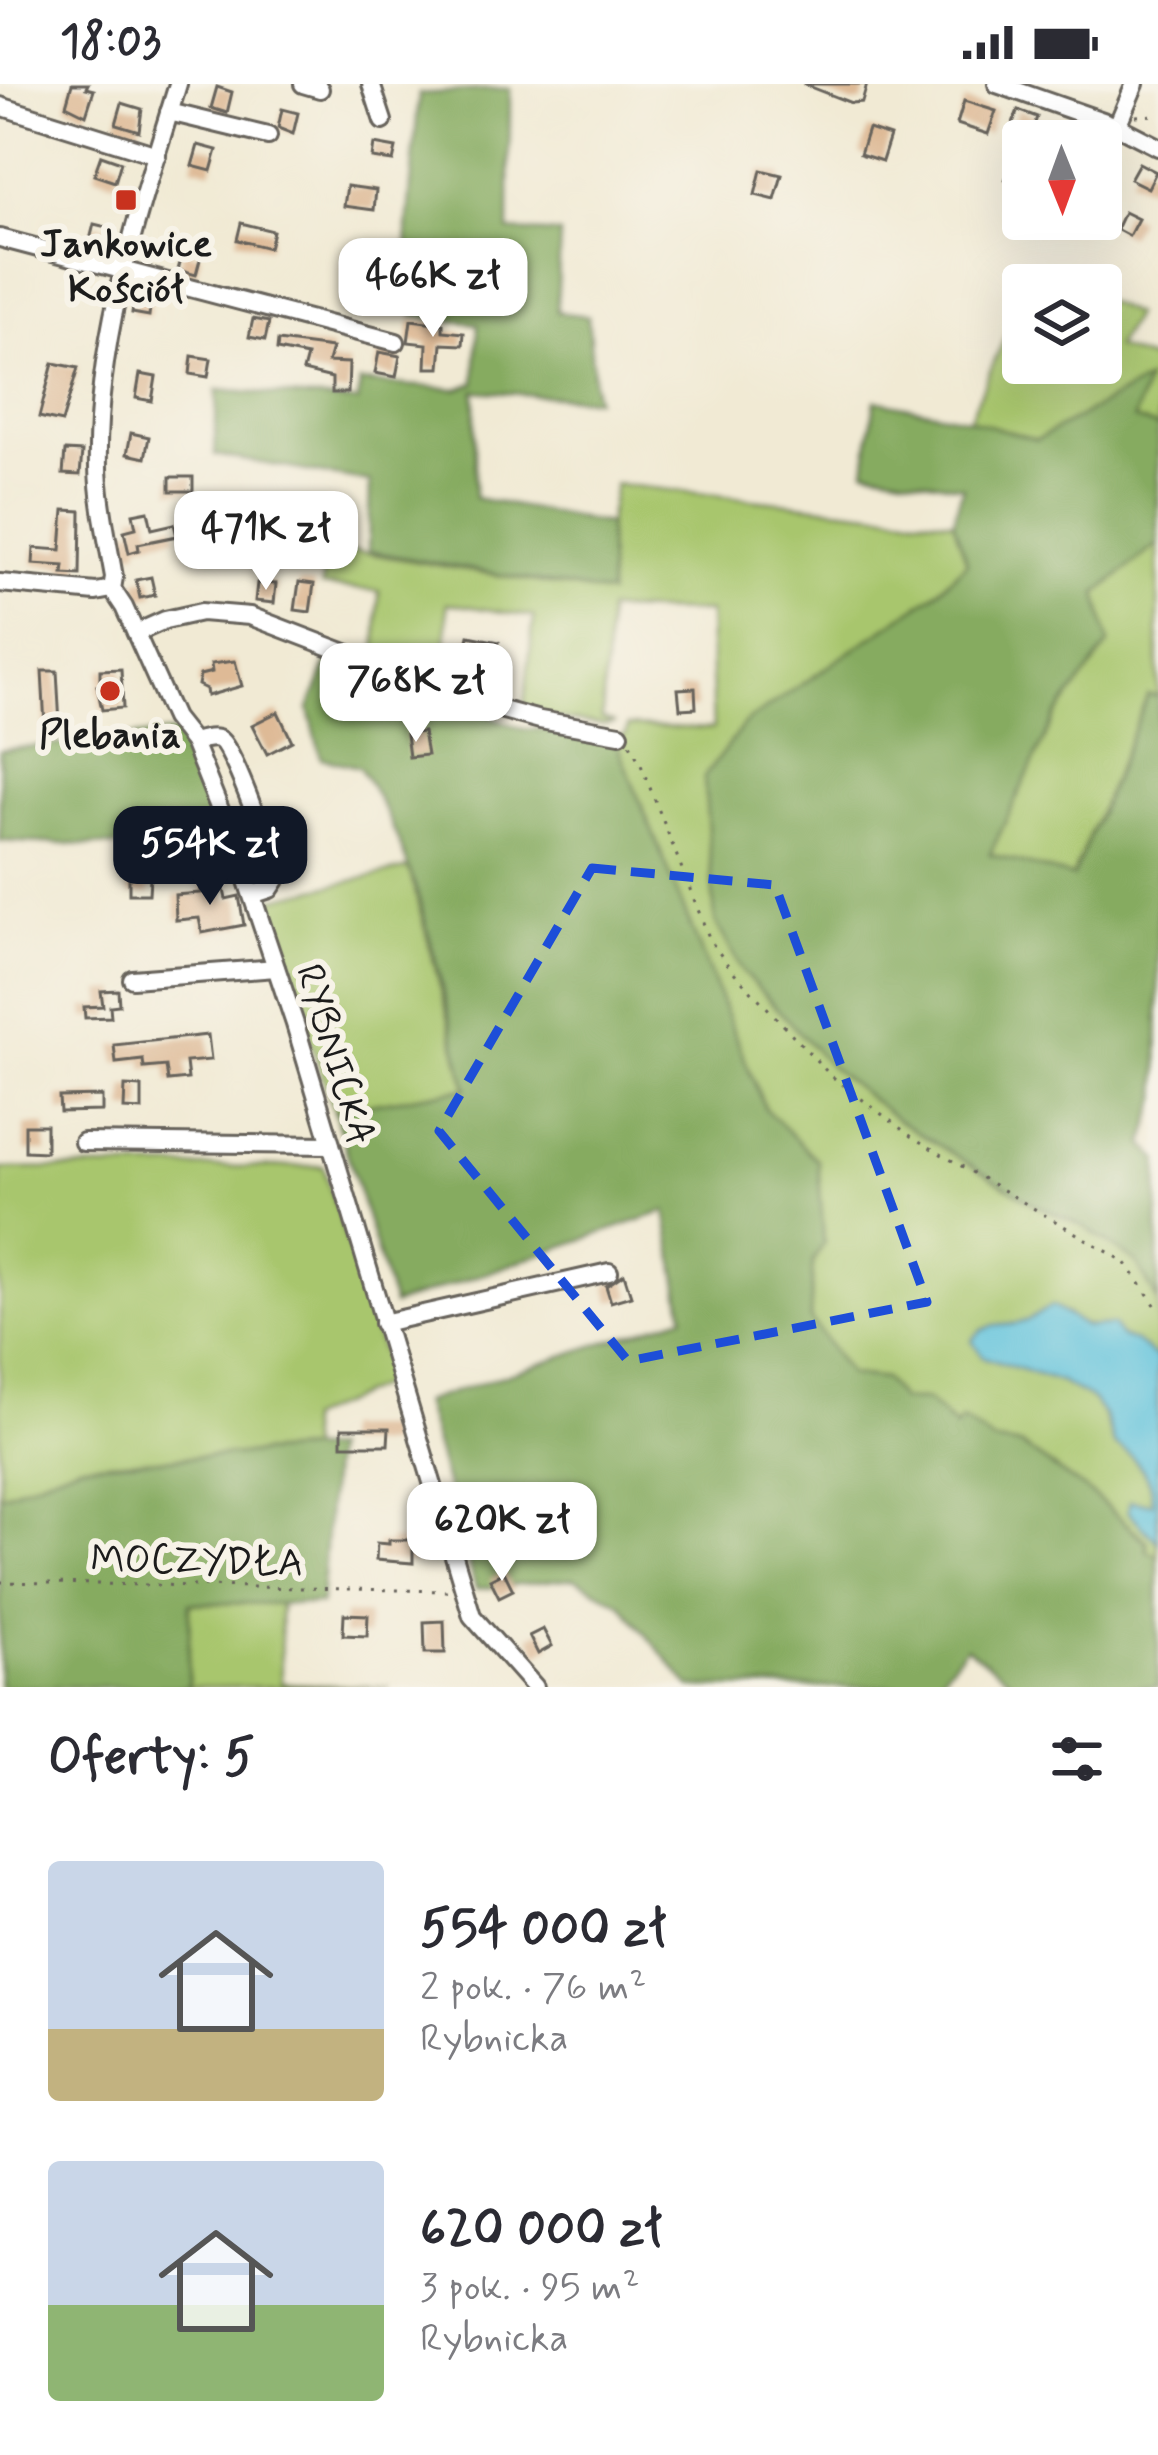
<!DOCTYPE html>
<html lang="pl">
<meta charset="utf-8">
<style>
:root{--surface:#fff;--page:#f7f7f7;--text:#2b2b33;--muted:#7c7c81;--accent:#111827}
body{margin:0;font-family:Mynerve,sans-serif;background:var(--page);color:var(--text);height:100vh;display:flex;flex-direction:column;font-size:45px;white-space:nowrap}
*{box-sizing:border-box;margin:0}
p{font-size:39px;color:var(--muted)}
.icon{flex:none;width:66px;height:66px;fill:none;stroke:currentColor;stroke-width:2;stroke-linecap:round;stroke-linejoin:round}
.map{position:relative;height:1603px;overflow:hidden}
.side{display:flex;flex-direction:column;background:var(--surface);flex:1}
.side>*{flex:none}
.needle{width:78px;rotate:179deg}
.controls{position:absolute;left:1002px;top:36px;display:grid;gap:24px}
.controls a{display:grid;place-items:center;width:120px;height:120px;border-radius:12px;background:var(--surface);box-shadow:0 12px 48px #0002;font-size:60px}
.price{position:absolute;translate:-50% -102px;padding:0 27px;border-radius:24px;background:#fff;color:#222;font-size:39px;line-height:78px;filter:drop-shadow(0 3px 6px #0008)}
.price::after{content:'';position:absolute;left:50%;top:72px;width:36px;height:27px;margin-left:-18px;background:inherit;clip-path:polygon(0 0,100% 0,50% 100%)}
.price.selected{background:var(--accent);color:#fff}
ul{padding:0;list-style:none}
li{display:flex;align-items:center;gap:36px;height:300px;padding:0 48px}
li span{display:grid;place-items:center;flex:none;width:336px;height:240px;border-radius:12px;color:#555}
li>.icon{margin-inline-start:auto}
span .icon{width:144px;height:144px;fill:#fffc;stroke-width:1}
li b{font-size:51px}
h2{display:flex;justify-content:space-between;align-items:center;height:144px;padding:0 48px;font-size:51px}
.status{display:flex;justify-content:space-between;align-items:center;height:84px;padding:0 60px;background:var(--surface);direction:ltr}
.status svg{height:33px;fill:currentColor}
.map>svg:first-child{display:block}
.green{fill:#a8c66d;stroke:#627144;stroke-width:3}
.forest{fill:#86ab60;stroke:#51643e;stroke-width:3}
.water{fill:#5ec2dc;stroke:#3d6f7c;stroke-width:3}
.building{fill:#deba96}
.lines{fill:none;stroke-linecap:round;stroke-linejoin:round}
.minor-casing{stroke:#67645c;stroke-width:22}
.path{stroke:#67645c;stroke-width:3;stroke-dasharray:3 9;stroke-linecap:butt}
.minor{stroke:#fff;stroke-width:16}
.marked{fill:none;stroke:#1d4ed8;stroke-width:9;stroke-dasharray:24 15;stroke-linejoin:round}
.poi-dot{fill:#c8321e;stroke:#f7f3e8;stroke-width:4.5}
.labels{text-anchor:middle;stroke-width:12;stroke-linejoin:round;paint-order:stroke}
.poi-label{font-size:39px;font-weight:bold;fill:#1c1c1c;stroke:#f7f3e8}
.street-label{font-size:39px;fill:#1c1c1c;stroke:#f7f3e8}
</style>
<div class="status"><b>18:03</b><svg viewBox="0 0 49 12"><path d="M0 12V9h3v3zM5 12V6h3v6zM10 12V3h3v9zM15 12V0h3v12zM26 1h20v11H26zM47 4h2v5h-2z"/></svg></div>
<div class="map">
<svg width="1158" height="1603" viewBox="0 0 1158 1603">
<rect width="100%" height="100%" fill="#f7f3e8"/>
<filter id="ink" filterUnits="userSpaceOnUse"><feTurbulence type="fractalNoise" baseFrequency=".00833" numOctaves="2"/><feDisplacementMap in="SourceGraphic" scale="24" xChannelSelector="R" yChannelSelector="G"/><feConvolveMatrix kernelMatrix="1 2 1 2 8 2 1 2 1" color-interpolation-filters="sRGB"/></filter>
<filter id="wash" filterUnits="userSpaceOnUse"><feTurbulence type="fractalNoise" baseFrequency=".004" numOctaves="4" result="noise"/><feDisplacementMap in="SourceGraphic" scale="48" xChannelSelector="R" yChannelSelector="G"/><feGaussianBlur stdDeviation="2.7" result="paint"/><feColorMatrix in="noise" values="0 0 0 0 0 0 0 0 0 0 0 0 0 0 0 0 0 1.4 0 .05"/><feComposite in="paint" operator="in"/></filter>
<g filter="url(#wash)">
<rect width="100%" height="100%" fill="#f1ead4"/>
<g class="green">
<polygon points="1023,212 1023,279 1101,279 1101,215 1134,231 1115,264 1158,278 1158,343 1134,336 1144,298 1036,356 969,335"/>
<path d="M615,400L953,437L967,478L935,509L795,943L832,984L1035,1121L1083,1142L1136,1178L1158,1218V1275L1120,1253L1075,1238L1066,1229L983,1273C1017,1284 1066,1292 1093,1316C1106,1328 1107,1345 1114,1360C1136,1373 1152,1392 1152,1419L1128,1427L1158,1458V1472L1147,1467V1457L1093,1411L1022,1362L994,1358L963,1337L957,1344L926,1316L901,1317L884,1295L849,1291L810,1234L818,1077L765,1025L615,656L626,650L628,642L713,645L709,528L608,526L602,635L615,639L605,641L523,630L534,533L447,519L446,599L376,576L379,507L322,502L324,462L609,510L608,440Z"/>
<polygon points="1158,460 1158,612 1148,611 1072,793 989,771 1055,633 1109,560 1096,510"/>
<polygon points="409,784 467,1005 334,1026 262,817"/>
<polygon points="323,1082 391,1297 306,1336 309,1366 80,1380 0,1411 0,1085"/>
<polygon points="189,1519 280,1519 281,1599 390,1603 188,1603"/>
</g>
<g class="forest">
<polygon points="510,4 509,147 560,150 557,228 588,232 595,315 475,307 475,414 608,440 609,510 368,467 370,398 215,371 217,306 358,318 360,298 458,305 475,299 478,240 413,231 407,145 419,10"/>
<polygon points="1146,297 1134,335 1158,343 1158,460 1097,509 1109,560 1055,633 990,770 1073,793 1148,611 1158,612 1158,1013 1144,1061 1158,1075 1158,1218 1136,1178 1083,1142 1036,1121 896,1035 832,984 743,888 715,837 704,693 745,639 935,510 967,478 953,437 963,403 865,385 875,316 969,335 1036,356"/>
<path d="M331,571L523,645L585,646L615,656L765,1025L818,1077L824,1159L813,1177L810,1234L849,1291L884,1295L901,1316H926L956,1344L962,1336L994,1358L1022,1362L1094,1412L1147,1458V1467L1158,1472V1603H1019L966,1563L932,1603H690L620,1519L574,1494L476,1505L423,1318L684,1232L666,1127L393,1221L334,1026L467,1004C438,898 422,775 359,683L321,674L309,625Z"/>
<polygon points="179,648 189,660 232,763 219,767 0,757 0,666"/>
<polygon points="332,1365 321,1520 190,1519 188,1603 0,1603 0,1411 80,1380"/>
</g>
<path class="water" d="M1052,1222L1086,1243L1113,1241L1120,1253L1136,1257L1158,1275V1458L1128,1427L1130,1417L1152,1419C1153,1392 1136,1373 1114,1360L1105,1333L1093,1316L1060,1298L983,1273L972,1256C987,1235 1005,1245 1026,1237C1035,1233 1043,1226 1052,1222Z"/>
<g id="blocks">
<g class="building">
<polygon points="72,0 88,0 86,4 94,6 86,31 66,21"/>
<polygon points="803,0 867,0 862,18 851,19"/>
<polygon points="217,3 232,8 227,29 211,24"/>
<polygon points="964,17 996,27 988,50 957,40"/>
<polygon points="122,19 142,25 139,47 116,40"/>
<polygon points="282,25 298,29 293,50 278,44"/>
<polygon points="1018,26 1037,33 1031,51 1011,44"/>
<polygon points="868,45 890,52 882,77 860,70"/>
<polygon points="374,60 396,64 393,77 372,74"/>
<polygon points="198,61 217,66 211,87 192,82"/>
<polygon points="101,71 121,78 115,98 94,91"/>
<polygon points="1014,75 1023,79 1023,104 1005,96"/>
<polygon points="1139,79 1156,88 1148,104 1130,95"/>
<polygon points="761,86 782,91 775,116 755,111"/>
<polygon points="347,102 376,106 374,126 344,122"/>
<polygon points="1124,128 1138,135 1129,152 1116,145"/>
<polygon points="241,139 273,147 269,164 237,156"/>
<polygon points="94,140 115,145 108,169 88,164"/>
<polygon points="183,167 201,172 196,191 178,186"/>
<polygon points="136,203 152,207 149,232 132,229"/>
<polygon points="253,235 269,238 265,256 249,253"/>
<polygon points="411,236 443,240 443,247 464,249 463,261 442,260 440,284 426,284 427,260 408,258"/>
<polygon points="278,257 332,264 328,278 349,279 348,309 332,309 332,294 303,287 307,272 277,266"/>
<polygon points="379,268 400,272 396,293 375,289"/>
<polygon points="192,272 211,275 208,293 190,290"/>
<polygon points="53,279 78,284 62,338 39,333"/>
<polygon points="140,290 156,293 152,317 136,314"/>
<polygon points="131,349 149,353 145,374 127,370"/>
<polygon points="65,367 82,368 80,391 63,390"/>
<rect x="170" y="393" width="23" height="14"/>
<polygon points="64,426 81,427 80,491 63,490 64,482 33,480 34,464 61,466"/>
<polygon points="148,427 152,445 174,440 177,452 138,460 139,466 129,469 124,447 136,444 133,430"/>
<polygon points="151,493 155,511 140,514 136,496"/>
<polygon points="299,498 314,500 310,528 295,526"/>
<polygon points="257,499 276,500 274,519 255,517"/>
<polygon points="469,552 499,558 494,580 464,573"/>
<polygon points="235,577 242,602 207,612 206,605 198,601 200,591 212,588 211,580"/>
<polygon points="121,585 123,624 102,626 97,602 100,602 100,586"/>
<polygon points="42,587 57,587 60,641 45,642"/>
<polygon points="695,604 696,624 680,625 678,605"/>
<polygon points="278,628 292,657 267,670 252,641"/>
<polygon points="423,648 427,671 409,673 406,650"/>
<polygon points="129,793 150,794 149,810 129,810"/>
<polygon points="222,797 226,815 239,812 244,841 202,849 199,834 176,836 175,811 201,809 200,802"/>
<polygon points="118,906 119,921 110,922 111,933 85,934 84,923 103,922 101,907"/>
<polygon points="208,951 211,976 186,978 188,995 168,997 166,982 144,984 143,976 116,979 114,961"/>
<polygon points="125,1002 142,1003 142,1026 124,1025"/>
<polygon points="102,1012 102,1027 60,1028 59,1013"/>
<polygon points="25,1041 46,1041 46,1068 25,1067"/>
<polygon points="624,1190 631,1212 611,1218 606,1202"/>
<polygon points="342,1344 389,1344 388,1361 342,1361"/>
<polygon points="389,1456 413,1456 413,1479 376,1476 377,1459 389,1460"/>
<polygon points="504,1488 513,1506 499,1513 490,1495"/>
<polygon points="344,1530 368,1531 367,1552 343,1551"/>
<polygon points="444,1537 445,1569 425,1569 424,1538"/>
<polygon points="543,1545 552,1562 538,1570 529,1552"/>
</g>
</g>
</g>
<g filter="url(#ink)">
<use href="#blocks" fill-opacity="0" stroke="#67645c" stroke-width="3"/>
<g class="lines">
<defs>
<g id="minor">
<path d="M178,0C140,125 95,252 98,384C99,420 108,458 114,493L112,505L124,523L174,634L193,658L240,776L295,940L472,1532L535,1603"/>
<polyline points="303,0 320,5"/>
<polyline points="371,0 383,37"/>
<polyline points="997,0 1117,42 1158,63"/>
<polyline points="0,22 157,71"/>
<polyline points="169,28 268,52"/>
<polyline points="1117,42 1135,0"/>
<polyline points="0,154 396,258"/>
<polyline points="0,499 96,508 112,505"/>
<polyline points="136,549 165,536 201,528 250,532 473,618 540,636 620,650"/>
<path d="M193,658C201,656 213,652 220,656C233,663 273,777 276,796L270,805L252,811"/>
<polyline points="132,895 276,884"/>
<polyline points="83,1058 331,1061"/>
<polyline points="383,1239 609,1188"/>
</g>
</defs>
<use href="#minor" class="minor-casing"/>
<g class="path">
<polyline points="1136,32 1158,31"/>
<polyline points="630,660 641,681 710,856 730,884 830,991 912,1053 1125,1178 1158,1225"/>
<polyline points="0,1498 450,1507"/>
</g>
<use href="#minor" class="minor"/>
</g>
</g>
<path class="marked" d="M592,784L775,801L927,1218L628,1277L439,1047Z"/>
<g class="poi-dot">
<rect x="114" y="104" width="24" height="24" rx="6"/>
<circle cx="110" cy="607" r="12"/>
</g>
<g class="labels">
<g class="poi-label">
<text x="126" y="172">Jankowice<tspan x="126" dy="45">Kościół</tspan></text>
<text x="110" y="663">Plebania</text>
</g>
<g class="street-label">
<text transform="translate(337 970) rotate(73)" y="14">RYBNICKA</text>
<text transform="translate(197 1475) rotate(1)" y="14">MOCZYDŁA</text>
</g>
</g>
</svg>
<div class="controls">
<a><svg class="needle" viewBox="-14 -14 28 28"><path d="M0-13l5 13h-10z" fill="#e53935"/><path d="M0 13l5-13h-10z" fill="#7c7c81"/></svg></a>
<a><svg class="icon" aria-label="layers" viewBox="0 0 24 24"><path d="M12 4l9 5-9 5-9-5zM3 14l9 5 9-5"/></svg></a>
</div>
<b class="price" style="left:433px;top:256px">466K zł</b>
<b class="price" style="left:266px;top:509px">471K zł</b>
<b class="price" style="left:416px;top:661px">768K zł</b>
<b class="price selected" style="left:210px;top:824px">554K zł</b>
<b class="price" style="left:502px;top:1500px">620K zł</b>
</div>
<section class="side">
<h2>Oferty: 5<svg class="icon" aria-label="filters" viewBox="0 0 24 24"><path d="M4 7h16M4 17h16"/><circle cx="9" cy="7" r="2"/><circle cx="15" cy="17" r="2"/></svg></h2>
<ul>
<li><span style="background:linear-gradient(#c9d6e8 70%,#c2b280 0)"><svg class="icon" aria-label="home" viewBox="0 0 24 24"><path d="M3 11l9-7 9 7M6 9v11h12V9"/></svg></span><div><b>554 000 zł</b><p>2 pok. · 76 m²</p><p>Rybnicka</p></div></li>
<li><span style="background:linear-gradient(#c9d6e8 60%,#8fb573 0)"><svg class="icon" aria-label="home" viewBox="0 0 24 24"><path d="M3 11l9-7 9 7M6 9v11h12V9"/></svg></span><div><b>620 000 zł</b><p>3 pok. · 95 m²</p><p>Rybnicka</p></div></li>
</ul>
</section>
